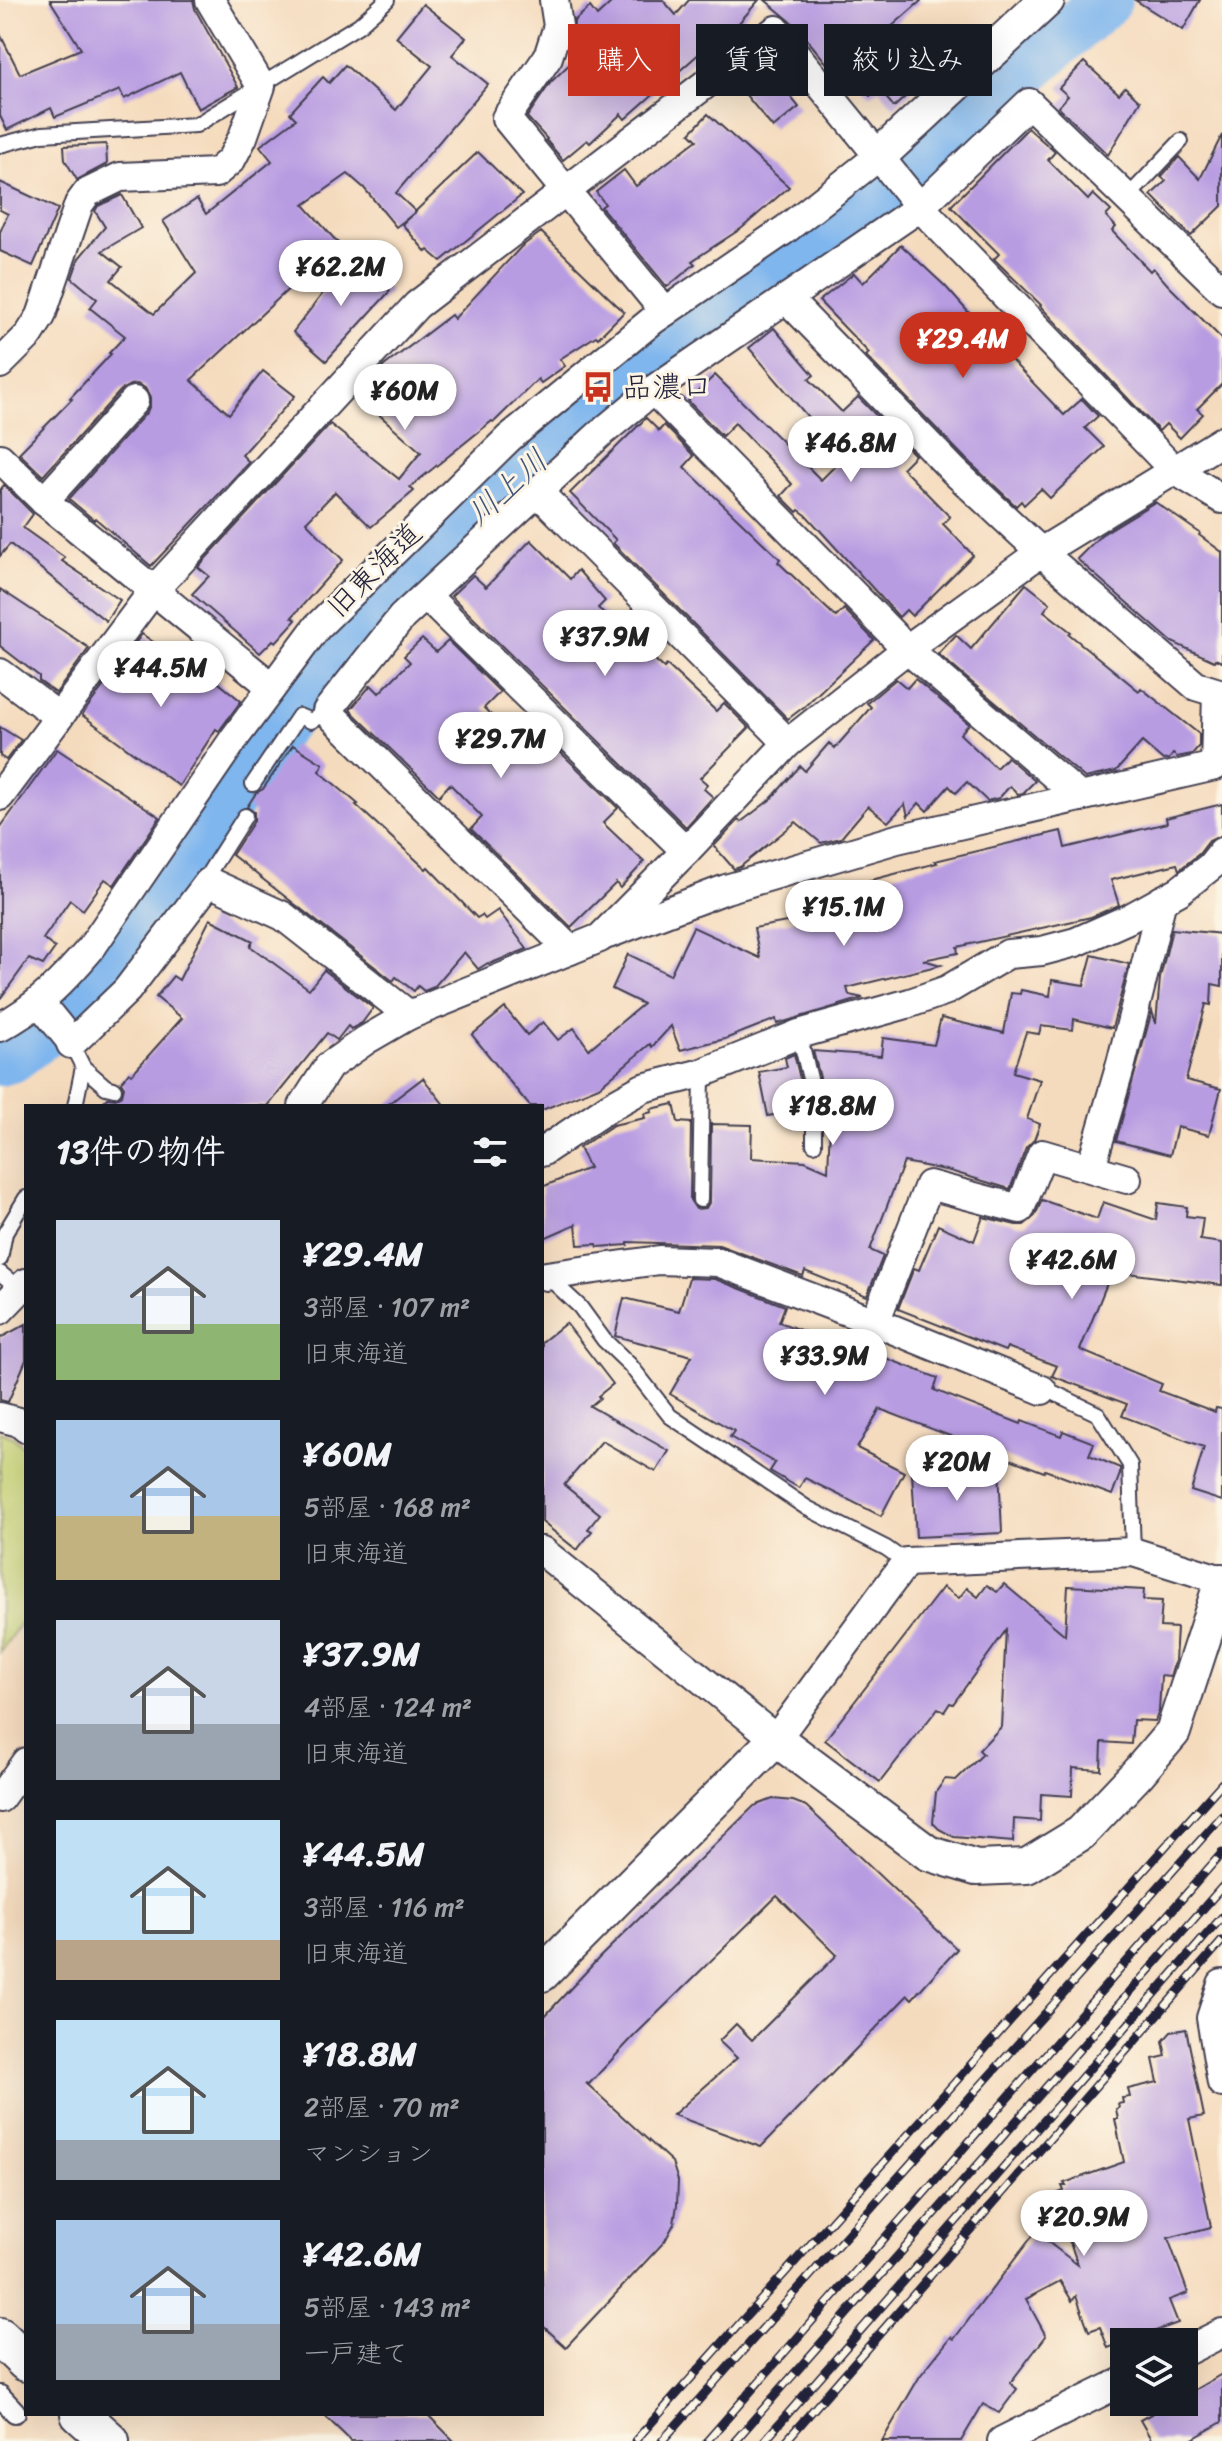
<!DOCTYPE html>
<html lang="ja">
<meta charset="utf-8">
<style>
:root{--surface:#171b24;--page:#20242c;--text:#f1f3f6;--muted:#9ea1a6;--accent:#c8321e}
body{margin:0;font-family:Sriracha,"Klee One",sans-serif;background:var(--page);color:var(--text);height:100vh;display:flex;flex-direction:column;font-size:30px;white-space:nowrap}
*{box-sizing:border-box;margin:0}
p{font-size:26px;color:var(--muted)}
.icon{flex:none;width:44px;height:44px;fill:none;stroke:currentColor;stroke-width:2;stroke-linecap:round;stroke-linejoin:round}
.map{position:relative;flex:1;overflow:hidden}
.panel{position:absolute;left:24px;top:1104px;width:520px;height:1312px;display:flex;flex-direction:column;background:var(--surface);border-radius:0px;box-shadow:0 8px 32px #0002}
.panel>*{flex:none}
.hud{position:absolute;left:568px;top:24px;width:534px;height:72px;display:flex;gap:16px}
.fabs{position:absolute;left:1110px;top:2328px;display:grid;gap:16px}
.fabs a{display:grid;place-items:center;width:88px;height:88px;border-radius:0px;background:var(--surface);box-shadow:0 8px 32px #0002;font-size:40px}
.price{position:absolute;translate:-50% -68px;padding:0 18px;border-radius:28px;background:#fff;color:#222;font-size:26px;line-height:52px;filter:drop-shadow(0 2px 4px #0008)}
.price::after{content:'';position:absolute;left:50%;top:48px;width:24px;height:18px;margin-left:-12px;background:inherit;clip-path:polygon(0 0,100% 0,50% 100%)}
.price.current{background:var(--accent);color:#fff}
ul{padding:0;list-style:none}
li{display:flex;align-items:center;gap:24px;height:200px;padding:0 32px}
li span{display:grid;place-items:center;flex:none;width:224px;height:160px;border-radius:0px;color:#555}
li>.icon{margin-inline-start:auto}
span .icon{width:96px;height:96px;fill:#fffc;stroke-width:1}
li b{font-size:34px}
h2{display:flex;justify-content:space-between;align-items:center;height:96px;padding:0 32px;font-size:34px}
.chip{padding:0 28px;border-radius:0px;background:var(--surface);box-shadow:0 8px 32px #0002;font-size:28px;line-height:72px}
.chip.current{background:var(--accent);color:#fff}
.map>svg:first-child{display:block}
.green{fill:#c7d476;stroke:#747b58;stroke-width:2}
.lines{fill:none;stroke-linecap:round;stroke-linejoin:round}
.stream{stroke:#7fb6ee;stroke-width:9}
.river{stroke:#7fb6ee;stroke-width:52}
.building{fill:#b89ce2}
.service-casing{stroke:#423e4f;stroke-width:18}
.pedestrian-casing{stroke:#423e4f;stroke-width:24}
.minor-casing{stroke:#423e4f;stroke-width:32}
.tertiary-casing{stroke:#423e4f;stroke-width:38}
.secondary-casing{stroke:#423e4f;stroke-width:42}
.service{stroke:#fff;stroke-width:14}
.pedestrian{stroke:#fff;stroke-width:20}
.minor{stroke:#fff;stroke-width:28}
.tertiary{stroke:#fff;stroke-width:34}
.secondary{stroke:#fff;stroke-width:38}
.rail-casing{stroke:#22223b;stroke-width:9}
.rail{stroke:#fcf5e5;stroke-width:6;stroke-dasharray:18;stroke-linecap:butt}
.labels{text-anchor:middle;stroke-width:6;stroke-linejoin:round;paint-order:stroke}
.poi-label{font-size:30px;fill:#22223b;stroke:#fcf5e5;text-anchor:start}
.street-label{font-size:30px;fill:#22223b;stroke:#fcf5e5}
.water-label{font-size:32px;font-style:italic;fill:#43567a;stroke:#fcf5e5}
</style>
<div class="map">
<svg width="1222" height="2441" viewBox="0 0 1222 2441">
<rect width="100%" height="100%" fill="#fcf5e5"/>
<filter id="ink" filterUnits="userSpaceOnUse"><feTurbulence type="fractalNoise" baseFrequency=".0125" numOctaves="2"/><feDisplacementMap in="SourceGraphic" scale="16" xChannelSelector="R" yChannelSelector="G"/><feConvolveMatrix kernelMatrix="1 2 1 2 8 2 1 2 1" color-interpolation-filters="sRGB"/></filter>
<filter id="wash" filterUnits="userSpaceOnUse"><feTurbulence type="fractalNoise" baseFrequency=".006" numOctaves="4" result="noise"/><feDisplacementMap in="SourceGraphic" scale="32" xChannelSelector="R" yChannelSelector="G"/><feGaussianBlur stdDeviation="1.8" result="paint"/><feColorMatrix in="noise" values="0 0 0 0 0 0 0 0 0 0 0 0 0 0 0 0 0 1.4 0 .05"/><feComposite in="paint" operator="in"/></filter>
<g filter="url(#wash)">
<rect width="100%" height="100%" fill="#f5dbbe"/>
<polygon class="green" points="0,1432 13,1437 26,1449 26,1615 0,1652"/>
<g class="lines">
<polyline class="stream" points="280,712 286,715"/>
<polyline class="river" points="0,1060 11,1057 105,986 274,732 382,599 600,403 771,282 889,190 1106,0"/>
</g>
<g id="blocks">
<g class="building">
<polygon points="50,0 193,0 195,9 238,87 198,109 180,72 124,99 120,90 55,117 51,108 7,130 0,116 0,34 20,74 81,49"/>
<polygon points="614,0 663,0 676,15 689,0 759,0 724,40 719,36 625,119 621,114 590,143 587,140 563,160 546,140 547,139 527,117 551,82 577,57 569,47 573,41 574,21 590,7 597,16"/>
<polygon points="765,0 922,0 874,42 914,89 894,107 879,89 870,96 842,65 834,72 795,25"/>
<polygon points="1135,0 1200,0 1183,30"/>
<polygon points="423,4 466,38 452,55 488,84 396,193 416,212 396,227 364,188 348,174 304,205 338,243 191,380 229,414 263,371 295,396 242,455 249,462 151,566 95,518 94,520 69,499 147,412 150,405 150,397 145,388 137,384 130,385 121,390 43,476 19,453 72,399 70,398 111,354 109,353 125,336 90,308 97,299 72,278 79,258 105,227 95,211 98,206 122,195 141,228 102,251 122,267 111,280 154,314 196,273 163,221 197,199 206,214 272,161 260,146 296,119 290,113 323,77 329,83 345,65 396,110 432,66 396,37"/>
<polygon points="1084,62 1119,94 1125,87 1140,101 1108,155 1058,107 1068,96 1059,88"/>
<polygon points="763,63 799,107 773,128 741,89 741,79"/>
<polygon points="708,114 789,187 742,228 692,261 695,264 667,287 601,207 605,204 596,192 624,170 636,186 697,140 690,133"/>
<polygon points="1028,128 1055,152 1048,160 1088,200 1093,194 1111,211 1106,216 1116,227 1112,231 1150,271 1153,268 1168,285 1222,339 1222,384 1197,409 1203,414 1180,438 1166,424 1159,431 1040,306 1041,305 994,259 999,254 951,206"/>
<polygon points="1222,135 1222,206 1191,236 1151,195 1166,181 1161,177 1179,157 1200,179"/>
<polygon points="106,144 107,164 77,180 65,160 64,146"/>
<polygon points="478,152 522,195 441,261 428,250 426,252 402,224"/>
<polygon points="0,182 58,209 33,266 0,251 0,232 8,214 0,210"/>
<polygon points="541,232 624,312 598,338 596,336 560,359 565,366 541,383 538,379 494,422 492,421 410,487 414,491 371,527 335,492 306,522 343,560 292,617 296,620 276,642 273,640 260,653 192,594 209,576 198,567 330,424 399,479 421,452 357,395 384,366 451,315 454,319 521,247"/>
<polygon points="901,245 945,286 985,331 984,332 1064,415 1082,399 1098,416 1085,428 1104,447 1050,498 1041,489 1024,505 1021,501 1016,506 966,459 866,356 869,353 819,301 854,273 863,283"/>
<polygon points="356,255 390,291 326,361 293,332 344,266"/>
<polygon points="774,328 814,375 809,379 842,412 858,397 915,455 902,468 950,517 943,524 973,555 912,616 906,610 899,617 806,515 799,510 797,512 781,496 792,484 735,423 722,436 688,401 715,375 821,480 843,458 749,348"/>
<polygon points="646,418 659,431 664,425 694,456 684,467 780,559 778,562 836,617 844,609 874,640 805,706 788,719 613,543 616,540 570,493"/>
<polygon points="4,485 33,514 23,528 65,558 62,561 120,600 106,621 10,544 0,556 0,490"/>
<polygon points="1155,502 1200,533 1199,535 1222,552 1222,662 1215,659 1214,661 1172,642 1077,559 1101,535"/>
<polygon points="531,540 570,579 578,570 605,601 598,608 664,668 667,665 716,711 724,703 749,728 700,778 707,784 704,789 713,797 686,827 451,596 473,575 486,587"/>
<polygon points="1026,584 1050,603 1044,611 1071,632 1069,634 1139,691 1141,688 1199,734 1199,746 1192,754 1177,757 1173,754 1169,759 1163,760 1142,742 1116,771 1085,778 938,654 956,635 971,649"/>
<polygon points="0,589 89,648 56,693 39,681 39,676 0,646"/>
<polygon points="142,634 194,671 198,666 241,701 219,731 216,729 179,786 82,715"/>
<polygon points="422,639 436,652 448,641 500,692 484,708 537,761 553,745 618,808 603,823 644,862 620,888 616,883 571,927 471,829 482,817 450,784 439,796 350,710 371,685 379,693 410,662 404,656"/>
<polygon points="896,679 907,688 915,679 969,724 960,734 996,768 1007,757 1035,781 1023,793 1018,794 1010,786 999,798 987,801 967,782 956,793 949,786 927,811 919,803 908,816 905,804 888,822 868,806 841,838 821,843 796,822 740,867 734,869 714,846 739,820 741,822 771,799 800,766 805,771 829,743 835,748 871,707 867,703"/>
<polygon points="0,727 21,740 6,760 0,756"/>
<polygon points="293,745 323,764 319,771 358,804 356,805 426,869 428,867 477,918 482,915 485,919 498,910 527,949 489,964 488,963 478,969 464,952 434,987 424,991 418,986 414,991 396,977 393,981 232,855 254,821 254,812 247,807 256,793 263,789"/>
<polygon points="57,749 160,817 114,885 105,879 83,910 70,900 43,939 55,948 43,965 29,959 0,999 0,828"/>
<polygon points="1222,804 1222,835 1209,841 1199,854 1179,870 1177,864 1111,880 1119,905 1091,917 957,947 958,953 923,960 941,965 847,988 849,995 863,998 777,1024 776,1019 725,1039 680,1050 671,1026 652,1047 650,1044 599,1087 542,1110 542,1106 530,1106 523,1098 472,1035 505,1008 527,1035 543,1022 558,1040 574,1028 589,1049 643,1004 612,989 628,954 670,975 693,927 760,958 754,928 803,919 798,899 937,863 935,861 1061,831 1065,848 1167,823 1166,818"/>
<polygon points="210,919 253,941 250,946 309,989 324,970 373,1008 362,1023 351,1029 348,1026 337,1040 327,1033 268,1106 99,1106 107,1098 116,1099 122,1095 124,1087 121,1082 129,1072 132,1074 182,1018 156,997 173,976 179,980"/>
<polygon points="1172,929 1222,934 1222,986 1212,984 1211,1005 1206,1004 1186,1080 1221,1089 1209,1135 1177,1127 1170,1155 1116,1141 1152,1011 1156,1024 1160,978"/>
<polygon points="1092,955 1129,964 1112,1028 1074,1019 1073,1030 1041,1026 1039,1034 1026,1032 1013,1072 1040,1080 1027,1119 1040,1124 1034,1140 1026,1148 1010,1189 950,1171 904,1162 870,1250 883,1256 867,1296 805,1271 803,1276 719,1245 628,1242 628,1245 598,1247 597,1244 578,1245 576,1224 542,1239 542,1187 589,1168 579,1148 613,1125 645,1118 644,1114 652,1112 651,1109 674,1104 678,1122 691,1123 690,1200 696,1209 706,1208 710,1201 711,1124 752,1125 751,1158 805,1161 828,1171 831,1104 824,1105 824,1093 813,1051 881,1056 883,1038 934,1045 941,1018 1004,1033 1011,993 1020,994 1021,990 1050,996 1052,980 1084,985"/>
<polygon points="794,1054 804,1096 804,1109 768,1116 759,1072 787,1067 785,1058"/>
<polygon points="423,1078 445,1106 386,1106"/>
<polygon points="1042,1200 1097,1219 1103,1202 1156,1220 1158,1203 1187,1207 1186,1216 1203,1218 1200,1240 1222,1243 1222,1285 1112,1271 1080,1350 1162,1384 1159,1391 1215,1412 1216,1408 1222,1409 1222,1501 1191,1491 1204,1447 1122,1416 1127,1404 1052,1376 1057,1366 1007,1347 1005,1351 898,1309 914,1268 919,1270 938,1225 974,1241 983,1217 1016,1225 1024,1225 1035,1216"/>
<polygon points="689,1278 715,1279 785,1306 779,1322 860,1353 862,1349 938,1378 934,1390 1021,1424 1022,1421 1061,1436 1063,1431 1094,1443 1089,1455 1120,1468 1120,1474 1112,1495 1045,1470 1044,1472 880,1409 857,1448 904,1472 881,1516 805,1478 799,1488 770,1471 775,1463 730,1437 734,1431 670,1394 692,1356 615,1336 624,1298 679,1311"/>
<polygon points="566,1323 613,1384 598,1396 600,1398 590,1406 669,1451 656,1472 602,1441 564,1485 600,1514 588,1529 592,1531 577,1550 542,1522 542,1342"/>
<polygon points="26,1324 26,1360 8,1402 0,1400 0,1338"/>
<polygon points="999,1468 1002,1533 916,1537 912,1473"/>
<polygon points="1004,1584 1065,1635 1068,1586 1144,1590 1143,1600 1162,1601 1160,1627 1177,1628 1175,1661 1170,1677 1161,1676 1159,1711 1155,1721 1133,1720 1131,1744 1102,1742 1101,1770 1073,1768 1072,1796 1041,1794 1040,1821 1014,1819 1013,1842 954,1837 939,1829 933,1823 936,1792 945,1779 956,1780 983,1754 979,1750 1001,1727 1006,1630 953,1704 950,1703 944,1712 938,1708 880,1782 825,1740 943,1587 959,1598 967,1588 978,1597 987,1585 997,1592"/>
<polygon points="773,1799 793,1801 806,1806 957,1949 912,1999 908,1995 761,2147 673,2115 737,2058 719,2041 736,2024 752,2040 837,1955 777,1896 634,2036 589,2084 586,2083 672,2162 678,2181 677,2205 674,2224 665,2241 566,2347 542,2325 542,2019 599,1958 754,1806"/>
<polygon points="1186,2029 1204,2116 1189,2119 1211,2227 1168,2238 1188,2293 1169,2300 1178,2323 1108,2348 1100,2327 1089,2331 1076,2296 1072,2301 1060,2281 1026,2299 1046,2336 1010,2383 1017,2389 999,2413 983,2404 961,2441 882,2441 920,2376 951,2337 954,2339 1034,2234 1031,2229 1078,2265 1053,2195 1064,2191 1062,2186 1066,2186 1064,2183 1124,2162 1115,2119 1118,2119 1116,2109 1119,2108 1118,2104 1123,2103 1122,2098 1130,2097 1128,2089 1158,2082 1153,2059 1166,2056 1163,2041 1171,2032"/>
<polygon points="1222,2374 1222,2422 1189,2441 1152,2441 1140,2420 1173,2402 1184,2402 1184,2396"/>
<polygon points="323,2414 427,2414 454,2441 351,2441"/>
</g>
</g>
</g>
<g filter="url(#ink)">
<use href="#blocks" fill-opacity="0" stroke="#423e4f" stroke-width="2"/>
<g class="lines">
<defs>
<g id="service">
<polyline points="0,145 42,134 196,125 359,25 387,0"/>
<polyline points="1127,198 1181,141"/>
<polyline points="253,784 299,716 311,721 327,711"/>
<polyline points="209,882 210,871 245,816"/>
<polyline points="799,1034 814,1095 814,1144"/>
<polyline points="69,1039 83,1067 75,1106"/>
<polyline points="83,1067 106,1087 114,1089"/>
<polyline points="700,1200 702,1073"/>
<polyline points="0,1259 5,1233 26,1198"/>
<polyline points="0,1273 20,1289"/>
<polyline points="548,1277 580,1307 604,1340 630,1365 670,1416 807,1508 886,1548 906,1562"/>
<polyline points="1042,1390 1048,1390 1098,1414 1130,1465 1133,1552"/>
</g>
<polyline id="pedestrian" points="0,2396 15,2412"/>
<g id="minor">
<polyline points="554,0 558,26 548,57 506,118 665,312"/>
<polyline points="787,299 954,471 1041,552 1196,686 1222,694"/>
<polyline points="0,364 29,335 41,316 79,204 87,193 120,177 216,173 231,160 243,137 261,86 210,0"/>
<polyline points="653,390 907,649 1080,797"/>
<polyline points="0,458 44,501 272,687"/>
<polyline points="538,492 788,743"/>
<polyline points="44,501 134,401"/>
<polyline points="426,596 686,851"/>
<polyline points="0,673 59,717"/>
<polyline points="0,796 153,591 417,305 776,30 920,207 1173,469 1222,499"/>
<polyline points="608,934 726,889 897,839 1215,766 1217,693"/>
<polyline points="570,950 327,711 402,617 600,434 653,390 920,207 1029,103 1222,290"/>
<polyline points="39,1002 69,1039"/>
<path d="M0,1027C37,1008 64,980 91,948L236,736L317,627L509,438L653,320L786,229L879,156"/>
<polyline points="71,1044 127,990 209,882 283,916 409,1015"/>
<polyline points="303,1106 329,1066 366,1040 409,1015 600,938 686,851 788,743 907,649 1041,552 1222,441"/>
<polyline points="542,1152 609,1107 643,1088 702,1073 799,1034 910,1003 947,990 1008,954 1042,951 1076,942 1128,919 1179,891 1211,866 1222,852"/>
<polyline points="1091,1167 1121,1064 1162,900"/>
<polyline points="546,1276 659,1260 718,1262 875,1322 1042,1390"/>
<polyline points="0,1310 26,1283"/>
<polyline points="875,1322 929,1185 1020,1209 1042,1154 1127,1179"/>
<polyline points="0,1417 19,1422 26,1428"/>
<polyline points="542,1551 776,1739 906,1562 1133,1552 1222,1580"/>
<polyline points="0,1798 26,1762"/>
<polyline points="1222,1984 1211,2018 1222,2083"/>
<polyline points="1184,2352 1222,2333"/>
<polyline points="1002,2441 1124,2381"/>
</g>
<g id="tertiary">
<polyline points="879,156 1047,0"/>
<polyline points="542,1974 776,1739 928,1853 976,1868 1027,1866 1081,1833 1138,1773 1173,1732 1222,1581"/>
</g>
<g id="secondary">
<polyline points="0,2337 26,2362"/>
<polyline points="80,2414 110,2441"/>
</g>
</defs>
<use href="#service" class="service-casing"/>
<use href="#pedestrian" class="pedestrian-casing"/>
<use href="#minor" class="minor-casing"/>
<use href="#tertiary" class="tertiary-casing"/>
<use href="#secondary" class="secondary-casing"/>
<use href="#service" class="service"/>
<use href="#pedestrian" class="pedestrian"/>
<use href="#minor" class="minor"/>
<use href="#tertiary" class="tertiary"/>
<use href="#secondary" class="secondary"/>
<defs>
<g id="rail">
<polyline points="635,2441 1222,1783"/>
<polyline points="662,2441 1222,1816"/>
<polyline points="707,2441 1222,1853"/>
<polyline points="735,2441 1222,1887"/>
<polyline points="764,2441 1222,1917"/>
<polyline points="786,2441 1222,1941"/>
</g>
</defs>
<use href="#rail" class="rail-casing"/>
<use href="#rail" class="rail"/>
</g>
</g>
<defs>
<symbol id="bus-bare" viewBox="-9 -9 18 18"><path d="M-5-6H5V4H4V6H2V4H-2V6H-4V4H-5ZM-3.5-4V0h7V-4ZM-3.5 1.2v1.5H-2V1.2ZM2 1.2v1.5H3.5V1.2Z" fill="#c8321e" stroke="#fcf5e5" stroke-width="2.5" paint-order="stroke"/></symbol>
</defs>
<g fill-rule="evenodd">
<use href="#bus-bare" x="576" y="365" width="44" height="44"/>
</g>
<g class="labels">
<g class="poi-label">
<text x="622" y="397">品濃口</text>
</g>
<g class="street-label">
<text transform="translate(374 570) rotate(-45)" y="10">旧東海道</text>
</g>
<g class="water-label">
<text transform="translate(507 487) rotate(-42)" y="11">川上川</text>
</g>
</g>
</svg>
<div class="fabs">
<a><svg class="icon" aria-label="layers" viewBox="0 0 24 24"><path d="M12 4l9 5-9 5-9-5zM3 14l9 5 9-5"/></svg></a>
</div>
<b class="price" style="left:341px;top:308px">¥62.2M</b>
<b class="price current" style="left:963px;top:380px">¥29.4M</b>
<b class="price" style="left:405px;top:432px">¥60M</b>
<b class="price" style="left:851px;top:484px">¥46.8M</b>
<b class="price" style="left:605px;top:678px">¥37.9M</b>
<b class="price" style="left:161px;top:709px">¥44.5M</b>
<b class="price" style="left:501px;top:780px">¥29.7M</b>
<b class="price" style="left:844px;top:948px">¥15.1M</b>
<b class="price" style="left:833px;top:1147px">¥18.8M</b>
<b class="price" style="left:1072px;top:1301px">¥42.6M</b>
<b class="price" style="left:825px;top:1397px">¥33.9M</b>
<b class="price" style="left:957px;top:1503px">¥20M</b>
<b class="price" style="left:1084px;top:2258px">¥20.9M</b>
<div class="hud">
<a class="chip current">購入</a>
<a class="chip">賃貸</a>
<a class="chip">絞り込み</a>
</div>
<section class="panel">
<h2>13件の物件<svg class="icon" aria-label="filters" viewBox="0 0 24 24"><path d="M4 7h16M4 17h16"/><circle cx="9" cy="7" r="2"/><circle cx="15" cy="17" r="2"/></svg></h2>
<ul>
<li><span style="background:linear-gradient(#c9d6e8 65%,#8fb573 0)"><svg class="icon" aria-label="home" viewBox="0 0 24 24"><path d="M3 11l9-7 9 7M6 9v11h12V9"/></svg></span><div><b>¥29.4M</b><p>3部屋 · 107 m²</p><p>旧東海道</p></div></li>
<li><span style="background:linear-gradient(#a9c7e8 60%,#c2b280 0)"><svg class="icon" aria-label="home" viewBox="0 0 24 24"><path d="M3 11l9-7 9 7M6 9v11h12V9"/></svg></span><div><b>¥60M</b><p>5部屋 · 168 m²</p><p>旧東海道</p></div></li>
<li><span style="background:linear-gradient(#c9d6e8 65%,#9aa5b1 0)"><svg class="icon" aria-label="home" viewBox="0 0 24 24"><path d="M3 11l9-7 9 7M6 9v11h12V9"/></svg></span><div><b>¥37.9M</b><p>4部屋 · 124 m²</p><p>旧東海道</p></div></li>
<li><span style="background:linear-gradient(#bfe0f5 75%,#b9a48a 0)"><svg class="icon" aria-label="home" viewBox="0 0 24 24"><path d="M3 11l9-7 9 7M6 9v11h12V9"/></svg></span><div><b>¥44.5M</b><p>3部屋 · 116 m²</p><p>旧東海道</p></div></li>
<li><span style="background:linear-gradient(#bfe0f5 75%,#9aa5b1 0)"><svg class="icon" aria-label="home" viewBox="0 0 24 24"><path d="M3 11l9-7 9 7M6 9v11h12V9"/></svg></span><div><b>¥18.8M</b><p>2部屋 · 70 m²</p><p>マンション</p></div></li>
<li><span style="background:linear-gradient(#a9c7e8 65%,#9aa5b1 0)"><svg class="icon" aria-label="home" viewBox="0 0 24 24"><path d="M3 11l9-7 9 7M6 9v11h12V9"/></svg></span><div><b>¥42.6M</b><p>5部屋 · 143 m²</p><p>一戸建て</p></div></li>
</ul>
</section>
</div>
